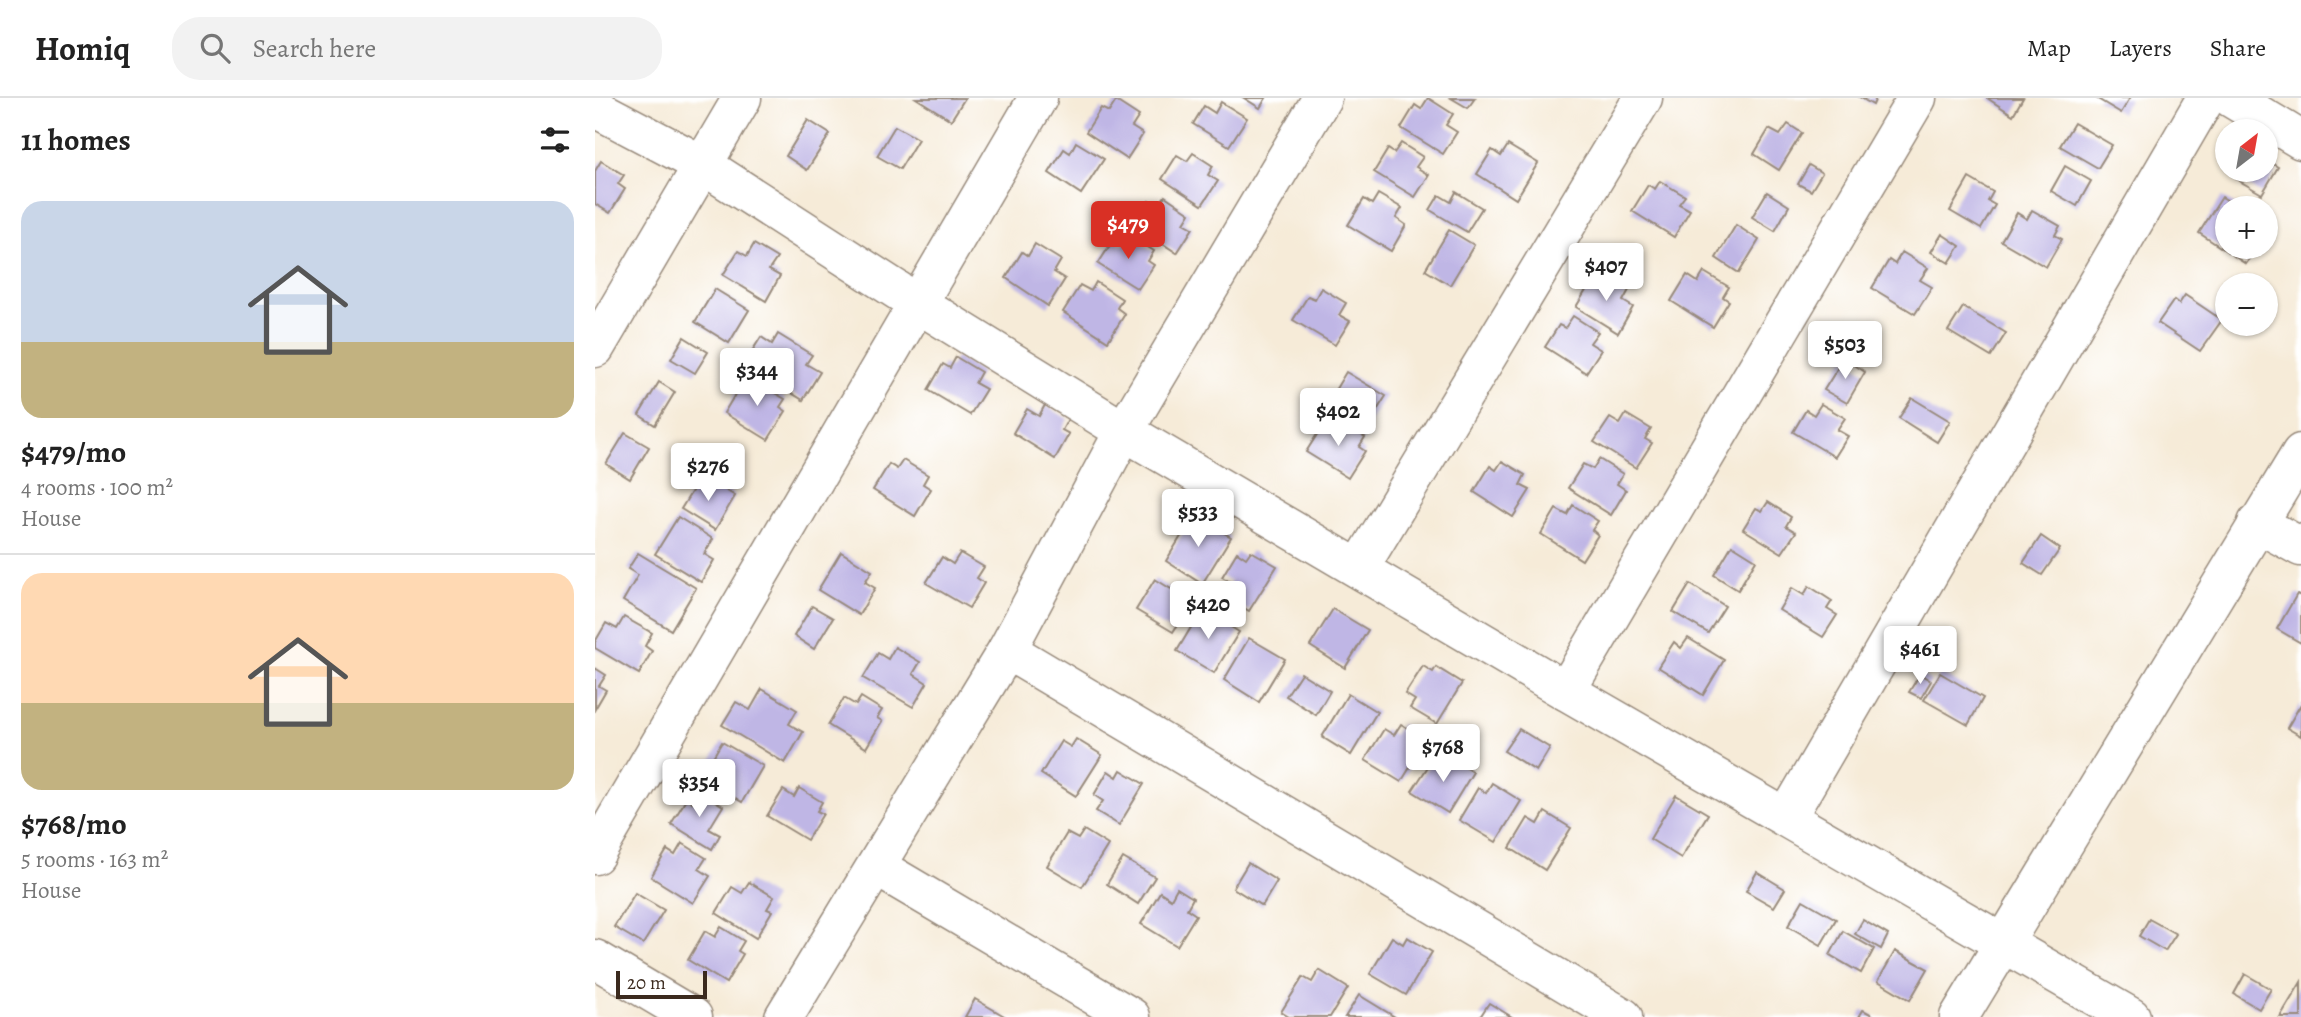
<!DOCTYPE html>
<meta charset="utf-8">
<style>
:root{--surface:#fff;--page:#f2f2f2;--text:#222;--muted:#767676;--line:#e0e0e0;--accent:#d93025}
body{margin:0;font-family:Alegreya,serif;background:var(--page);color:var(--text);height:100vh;display:flex;flex-direction:column;font-size:26px;white-space:nowrap}
*{box-sizing:border-box;margin:0}
p{font-size:23px;color:var(--muted)}
.icon{flex:none;width:38px;height:38px;fill:none;stroke:currentColor;stroke-width:2;stroke-linecap:round;stroke-linejoin:round}
.map{position:relative;flex:1;overflow:hidden}
.side{display:flex;flex-direction:column;background:var(--surface);width:595px}
.side>*{flex:none}
.needle{width:46px;rotate:31deg}
.fabs{position:absolute;left:1620px;top:21px;display:grid;gap:14px}
.fabs a{display:grid;place-items:center;width:63px;height:63px;border-radius:50%;background:var(--surface);box-shadow:0 2px 5px #0004;font-size:35px}
.scale{position:absolute;left:21px;bottom:18px;width:91px;box-sizing:border-box;padding-left:7px;border:4px solid #3b2a1e;border-top:0;font-size:19px;line-height:24px;white-space:nowrap;color:#3b2a1e;-webkit-text-stroke:5px #fff;paint-order:stroke}
.price{position:absolute;translate:-50% -60px;padding:0 16px;border-radius:7px;background:#fff;color:#222;font-size:23px;line-height:46px;filter:drop-shadow(0 2px 4px #0008)}
.price::after{content:'';position:absolute;left:50%;top:42px;width:21px;height:16px;margin-left:-10px;background:inherit;clip-path:polygon(0 0,100% 0,50% 100%)}
.price.selected{background:var(--accent);color:#fff}
ul{padding:0;list-style:none}
li{display:grid;align-content:center;gap:14px;height:371px;padding:0 21px}
li+li{border-top:2px solid var(--line)}
li span{display:grid;place-items:center;height:217px;border-radius:21px;color:#555}
li>.icon{margin-inline-start:auto}
span .icon{width:126px;height:126px;fill:#fffc;stroke-width:1}
li b{font-size:30px}
h2{display:flex;justify-content:space-between;align-items:center;height:84px;padding:0 21px;font-size:30px}
header{display:flex;align-items:center;gap:42px;box-sizing:border-box;height:98px;padding:0 35px;background:var(--surface);border-bottom:2px solid var(--line)}
header strong{font-size:33px}
nav{display:flex;gap:38px;margin-inline-start:auto;font-size:24px}
.search{width:490px;height:63px;background:var(--page);display:flex;align-items:center;gap:18px;box-sizing:border-box;padding:0 24px;border-radius:28px;color:var(--muted);font-size:26px}
main{display:flex;flex:1;min-height:0}
.map>svg:first-child{display:block}
.building{fill:#bfb6e5}
.lines{fill:none;stroke-linecap:round;stroke-linejoin:round}
.minor-casing{stroke:#988a7b;stroke-width:41}
.minor{stroke:#fff;stroke-width:38}
</style>
<header>
<strong>Homiq</strong>
<div class="search"><svg class="icon" aria-label="search" viewBox="0 0 24 24"><circle cx="10" cy="10" r="6"/><path d="M15 15l6 6"/></svg>Search here</div>
<nav><a>Map</a><a>Layers</a><a>Share</a></nav>
</header>
<main>
<section class="side">
<h2>11 homes<svg class="icon" aria-label="filters" viewBox="0 0 24 24"><path d="M4 7h16M4 17h16"/><circle cx="9" cy="7" r="2"/><circle cx="15" cy="17" r="2"/></svg></h2>
<ul>
<li><span style="background:linear-gradient(#c9d6e8 65%,#c2b280 0)"><svg class="icon" aria-label="home" viewBox="0 0 24 24"><path d="M3 11l9-7 9 7M6 9v11h12V9"/></svg></span><div><b>$479/mo</b><p>4 rooms · 100 m²</p><p>House</p></div></li>
<li><span style="background:linear-gradient(#ffd9b3 60%,#c2b280 0)"><svg class="icon" aria-label="home" viewBox="0 0 24 24"><path d="M3 11l9-7 9 7M6 9v11h12V9"/></svg></span><div><b>$768/mo</b><p>5 rooms · 163 m²</p><p>House</p></div></li>
</ul>
</section>
<div class="map">
<svg width="1706" height="919" viewBox="0 0 1706 919">
<rect width="100%" height="100%" fill="#fff"/>
<filter id="ink" filterUnits="userSpaceOnUse"><feTurbulence type="fractalNoise" baseFrequency=".0143" numOctaves="2"/><feDisplacementMap in="SourceGraphic" scale="14" xChannelSelector="R" yChannelSelector="G"/><feConvolveMatrix kernelMatrix="1 2 1 2 8 2 1 2 1" color-interpolation-filters="sRGB"/></filter>
<filter id="wash" filterUnits="userSpaceOnUse"><feTurbulence type="fractalNoise" baseFrequency=".00686" numOctaves="4" result="noise"/><feDisplacementMap in="SourceGraphic" scale="28" xChannelSelector="R" yChannelSelector="G"/><feGaussianBlur stdDeviation="1.57" result="paint"/><feColorMatrix in="noise" values="0 0 0 0 0 0 0 0 0 0 0 0 0 0 0 0 0 1.4 0 .05"/><feComposite in="paint" operator="in"/></filter>
<g filter="url(#wash)">
<rect width="100%" height="100%" fill="#f6ebd8"/>
<g id="blocks">
<g class="building">
<polygon points="321,0 370,0 356,22"/>
<polygon points="649,0 671,0 665,10"/>
<polygon points="833,0 858,16 851,27 862,34 848,56 806,30 820,7 826,11"/>
<polygon points="856,0 880,0 873,10"/>
<polygon points="1266,0 1281,0 1278,7"/>
<polygon points="1392,0 1428,0 1418,17"/>
<polygon points="1501,0 1535,0 1526,15"/>
<polygon points="521,3 544,18 537,29 548,36 532,61 491,34 506,10 514,14"/>
<polygon points="626,4 652,20 634,48 598,26 609,8 620,15"/>
<polygon points="213,22 235,36 212,72 191,58"/>
<polygon points="1479,25 1517,47 1503,70 1465,48"/>
<polygon points="1193,26 1207,35 1184,72 1159,56 1174,31 1185,37"/>
<polygon points="300,28 323,41 305,71 282,58"/>
<polygon points="481,44 509,61 486,96 454,75 469,51 475,55"/>
<polygon points="806,45 828,59 821,69 834,77 820,99 779,74 793,51 799,55"/>
<polygon points="913,47 943,65 921,101 882,76 897,52 906,58"/>
<polygon points="598,55 618,68 613,77 623,83 607,107 567,81 582,57 592,63"/>
<polygon points="1671,62 1683,69 1667,96 1641,81 1647,72 1671,72"/>
<polygon points="6,63 29,77 23,86 30,91 15,115 0,106 0,73"/>
<polygon points="1214,67 1227,75 1216,93 1203,86"/>
<polygon points="1470,68 1496,83 1482,108 1456,93"/>
<polygon points="1374,80 1398,94 1393,103 1400,107 1386,131 1355,113"/>
<polygon points="1065,83 1090,98 1084,106 1095,112 1079,139 1037,113 1053,87 1060,91"/>
<polygon points="861,94 887,110 872,134 835,112 844,97 856,104"/>
<polygon points="1172,94 1194,108 1180,133 1157,119"/>
<polygon points="783,96 807,110 801,120 811,127 796,153 753,127 769,101 777,106"/>
<polygon points="570,98 595,115 589,125 598,130 582,155 539,127 554,103 563,108"/>
<polygon points="1627,99 1645,110 1633,110 1633,149 1662,149 1651,166 1604,135"/>
<polygon points="1437,112 1465,128 1460,137 1467,141 1451,169 1406,143 1422,115 1432,121"/>
<polygon points="1141,127 1164,142 1144,175 1121,160"/>
<polygon points="854,132 879,147 855,187 830,172"/>
<polygon points="1347,136 1365,148 1354,165 1336,154"/>
<polygon points="534,137 559,153 553,163 559,167 543,191 503,166 519,141 528,147"/>
<polygon points="159,146 182,160 174,172 185,178 171,203 128,177 143,153 152,158"/>
<polygon points="440,146 466,162 459,174 470,181 453,208 411,180 427,154 433,158"/>
<polygon points="1307,154 1333,170 1325,182 1337,189 1320,216 1277,190 1294,162 1300,166"/>
<polygon points="1109,174 1134,189 1128,199 1134,203 1118,229 1076,203 1092,177 1103,184"/>
<polygon points="1009,176 1034,192 1028,203 1038,209 1023,235 981,209 996,184 1002,187"/>
<polygon points="501,184 527,201 522,210 530,216 513,243 468,214 485,187 496,193"/>
<polygon points="726,190 751,205 744,217 755,223 740,247 698,222 713,198 720,201"/>
<polygon points="120,191 154,212 134,245 100,224"/>
<polygon points="1590,197 1627,222 1605,253 1563,225 1579,202 1584,206"/>
<polygon points="1368,209 1411,235 1396,259 1353,233"/>
<polygon points="978,218 1003,234 995,245 1006,252 991,275 950,249 964,227 970,230"/>
<polygon points="183,236 217,257 211,266 225,274 208,302 149,266 166,239 177,246"/>
<polygon points="89,239 113,254 100,275 76,261"/>
<polygon points="361,259 386,274 380,285 391,291 375,317 333,292 348,266 355,270"/>
<polygon points="1249,260 1270,274 1252,305 1229,292"/>
<polygon points="751,274 791,298 772,328 733,304"/>
<polygon points="151,278 190,301 185,309 191,313 173,342 129,315"/>
<polygon points="64,284 80,294 60,327 44,317"/>
<polygon points="1317,300 1355,323 1342,344 1304,320"/>
<polygon points="1226,306 1250,320 1242,332 1253,338 1240,359 1198,334 1211,312 1219,317"/>
<polygon points="450,307 473,321 467,332 474,336 460,361 418,335 432,311 444,318"/>
<polygon points="1031,316 1056,331 1050,341 1057,345 1041,370 999,344 1015,320 1025,326"/>
<polygon points="745,324 770,339 764,349 770,353 753,380 711,354 728,327 739,334"/>
<polygon points="30,335 54,349 35,381 11,366"/>
<polygon points="1004,361 1028,376 1022,386 1031,392 1016,417 973,390 988,366 998,371"/>
<polygon points="308,362 333,377 328,386 336,391 320,418 278,392 294,366 302,371"/>
<polygon points="907,363 930,377 925,387 935,392 918,419 879,394 895,368 901,372"/>
<polygon points="107,377 140,398 120,432 86,411"/>
<polygon points="1173,404 1196,419 1191,428 1201,434 1187,455 1148,431 1161,410 1167,413"/>
<polygon points="978,407 1003,423 997,432 1003,437 987,462 946,436 961,411 972,417"/>
<polygon points="599,417 636,439 607,486 571,463"/>
<polygon points="83,419 118,441 109,456 119,462 106,484 60,456"/>
<polygon points="1446,438 1465,451 1447,477 1428,465"/>
<polygon points="1137,447 1161,462 1143,492 1119,477"/>
<polygon points="656,453 682,468 654,513 628,497 636,484 627,479 642,454 651,460"/>
<polygon points="246,454 277,473 270,484 280,490 264,517 223,492"/>
<polygon points="43,455 101,490 76,532 28,503 43,477 33,471"/>
<polygon points="365,455 389,469 382,480 389,485 374,510 331,485 347,459 358,466"/>
<polygon points="560,481 597,504 578,534 541,512"/>
<polygon points="1095,486 1130,508 1113,535 1078,514"/>
<polygon points="1214,488 1237,503 1232,511 1242,517 1228,539 1184,512 1197,490 1209,497"/>
<polygon points="1702,496 1706,498 1706,545 1682,531"/>
<polygon points="217,508 238,520 219,551 199,538"/>
<polygon points="607,511 644,534 619,575 582,553"/>
<polygon points="738,511 773,532 750,570 715,548"/>
<polygon points="29,519 57,535 50,548 57,553 44,576 0,550 0,544 11,525 22,531"/>
<polygon points="654,540 690,561 664,604 629,582"/>
<polygon points="1093,540 1129,562 1108,597 1063,569 1079,544 1086,550"/>
<polygon points="300,549 325,564 318,576 332,585 318,609 268,580 283,555 293,561"/>
<polygon points="828,568 838,574 841,569 867,585 842,626 815,610 820,602 810,596"/>
<polygon points="0,570 11,577 4,588 11,592 0,611"/>
<polygon points="706,575 735,593 721,617 691,598"/>
<polygon points="1345,575 1388,600 1373,627 1329,602"/>
<polygon points="1325,576 1336,583 1326,600 1314,594"/>
<polygon points="167,591 202,612 194,626 208,634 190,665 127,627 141,604 155,612"/>
<polygon points="753,596 782,614 756,657 727,639"/>
<polygon points="266,599 287,612 282,620 287,623 271,650 233,627 249,600 261,607"/>
<polygon points="1706,606 1706,638 1692,630"/>
<polygon points="806,626 832,642 806,684 770,662 789,631 799,637"/>
<polygon points="924,631 955,650 941,673 909,653"/>
<polygon points="481,641 507,657 481,698 446,676 466,643 476,649"/>
<polygon points="127,644 168,668 147,704 106,679"/>
<polygon points="853,658 878,674 853,715 817,693 836,664 846,670"/>
<polygon points="526,672 549,686 524,727 501,713 508,703 499,697 513,673 522,679"/>
<polygon points="897,685 926,703 901,744 864,722 883,690 891,695"/>
<polygon points="204,690 227,704 222,713 228,716 212,742 172,718 188,692 199,699"/>
<polygon points="104,693 128,708 114,731 125,737 117,751 76,726 92,700 97,704"/>
<polygon points="1081,697 1113,716 1086,760 1055,741"/>
<polygon points="950,714 976,730 950,772 915,750 933,720 943,726"/>
<polygon points="489,732 513,747 487,789 452,768 472,735 483,741"/>
<polygon points="87,745 111,760 104,771 115,778 98,805 56,779 72,752 80,757"/>
<polygon points="528,760 560,779 543,806 512,786"/>
<polygon points="653,765 682,783 667,808 638,790"/>
<polygon points="1162,774 1190,791 1179,809 1151,793"/>
<polygon points="154,784 179,799 172,811 177,813 161,840 121,815 137,789 147,795"/>
<polygon points="582,790 598,800 592,811 601,817 582,848 546,826 565,794 576,801"/>
<polygon points="40,795 69,812 48,846 19,829"/>
<polygon points="1208,802 1241,821 1226,847 1193,828"/>
<polygon points="1554,821 1581,836 1570,853 1544,838"/>
<polygon points="1268,822 1293,837 1286,851 1260,836"/>
<polygon points="126,829 149,843 143,853 148,856 131,885 93,862 110,833 120,839"/>
<polygon points="1248,833 1279,851 1266,875 1235,857"/>
<polygon points="797,839 808,846 812,839 837,854 811,897 775,876"/>
<polygon points="1300,853 1333,871 1315,902 1283,883"/>
<polygon points="724,872 753,890 735,919 694,919 686,914 708,879 717,884"/>
<polygon points="1650,876 1676,891 1664,911 1639,896"/>
<polygon points="1706,884 1706,919 1685,919"/>
<polygon points="764,897 800,919 750,919"/>
<polygon points="380,901 411,919 370,919"/>
<polygon points="894,905 917,919 885,919"/>
<polygon points="1268,912 1281,919 1264,919"/>
</g>
</g>
</g>
<g filter="url(#ink)">
<use href="#blocks" fill-opacity="0" stroke="#988a7b" stroke-width="2"/>
<g class="lines">
<defs>
<g id="minor">
<polyline points="1636,0 1706,42"/>
<polyline points="0,10 108,67 322,205 529,333 971,593 1536,919"/>
<polyline points="0,250 147,0"/>
<polyline points="1662,425 1706,449"/>
<polyline points="765,469 1048,0"/>
<polyline points="412,552 1028,919"/>
<polyline points="971,593 1322,0"/>
<polyline points="1192,719 1611,0"/>
<polyline points="0,757 443,0"/>
<polyline points="282,769 536,919"/>
<polyline points="0,861 98,919"/>
<polyline points="189,919 412,552 529,333 727,0"/>
<polyline points="1364,919 1706,355"/>
</g>
</defs>
<use href="#minor" class="minor-casing"/>
<use href="#minor" class="minor"/>
</g>
</g>
</svg>
<div class="fabs">
<a><svg class="needle" viewBox="-14 -14 28 28"><path d="M0-13l5 13h-10z" fill="#e53935"/><path d="M0 13l5-13h-10z" fill="#767676"/></svg></a>
<a>+</a>
<a>−</a>
</div>
<div class="scale">20 m</div>
<b class="price selected" style="left:533px;top:163px">$479</b>
<b class="price" style="left:1011px;top:205px">$407</b>
<b class="price" style="left:1250px;top:283px">$503</b>
<b class="price" style="left:162px;top:310px">$344</b>
<b class="price" style="left:743px;top:350px">$402</b>
<b class="price" style="left:113px;top:405px">$276</b>
<b class="price" style="left:603px;top:451px">$533</b>
<b class="price" style="left:613px;top:543px">$420</b>
<b class="price" style="left:1325px;top:588px">$461</b>
<b class="price" style="left:848px;top:686px">$768</b>
<b class="price" style="left:104px;top:721px">$354</b>
</div>
</main>
